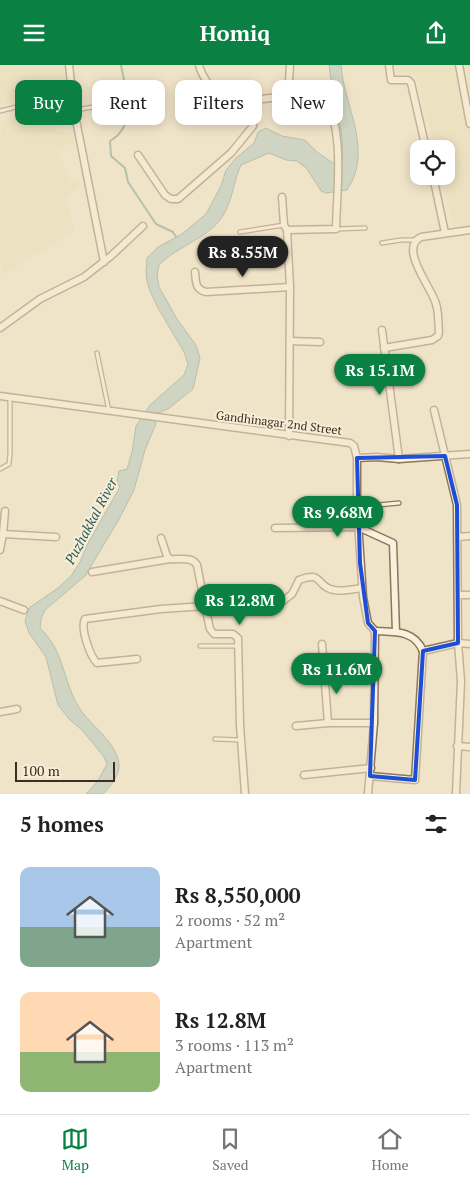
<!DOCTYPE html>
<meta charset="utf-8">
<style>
:root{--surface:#fff;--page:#f2f2f2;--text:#222;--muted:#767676;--line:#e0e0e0;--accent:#0b8043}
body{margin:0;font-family:"PT Serif",serif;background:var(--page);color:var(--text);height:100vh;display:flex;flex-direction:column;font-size:19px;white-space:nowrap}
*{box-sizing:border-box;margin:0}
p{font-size:16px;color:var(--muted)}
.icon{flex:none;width:28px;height:28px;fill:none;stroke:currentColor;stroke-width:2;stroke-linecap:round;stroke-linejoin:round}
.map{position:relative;height:729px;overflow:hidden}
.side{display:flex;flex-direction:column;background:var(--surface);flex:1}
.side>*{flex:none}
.top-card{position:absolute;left:15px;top:15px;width:440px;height:45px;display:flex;gap:10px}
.fabs{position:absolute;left:410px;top:75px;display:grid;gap:10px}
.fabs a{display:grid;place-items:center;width:45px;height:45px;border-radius:10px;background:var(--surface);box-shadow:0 2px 12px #0003;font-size:25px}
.scale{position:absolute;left:15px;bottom:12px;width:100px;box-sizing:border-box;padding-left:5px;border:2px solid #3d2e20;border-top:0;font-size:14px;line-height:18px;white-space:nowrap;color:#3d2e20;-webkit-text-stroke:4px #f7eed8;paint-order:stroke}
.price{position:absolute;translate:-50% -42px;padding:0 11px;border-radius:18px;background:var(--accent);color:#fff;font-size:16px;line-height:32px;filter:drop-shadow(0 1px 2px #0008)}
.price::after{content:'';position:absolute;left:50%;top:30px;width:15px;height:11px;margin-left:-8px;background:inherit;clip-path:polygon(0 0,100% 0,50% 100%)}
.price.current{background:#222;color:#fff}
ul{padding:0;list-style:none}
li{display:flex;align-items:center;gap:15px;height:125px;padding:0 20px}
li span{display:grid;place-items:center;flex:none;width:140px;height:100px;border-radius:10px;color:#555}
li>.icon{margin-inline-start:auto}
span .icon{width:60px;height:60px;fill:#fffc;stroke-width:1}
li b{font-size:21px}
h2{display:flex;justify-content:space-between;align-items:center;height:60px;padding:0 20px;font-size:21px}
.chip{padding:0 18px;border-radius:10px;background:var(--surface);box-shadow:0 2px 12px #0003;font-size:18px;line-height:45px}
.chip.current{background:var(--accent);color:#fff}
header{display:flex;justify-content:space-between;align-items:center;height:65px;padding:0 20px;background:var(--accent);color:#fff;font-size:22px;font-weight:700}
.tab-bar{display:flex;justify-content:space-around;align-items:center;height:70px;border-top:1px solid var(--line);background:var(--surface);font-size:14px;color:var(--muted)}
.tab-bar a{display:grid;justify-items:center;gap:2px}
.tab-bar .current{color:var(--accent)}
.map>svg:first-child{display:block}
.farmland{fill:#e6deb5}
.water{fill:#a9c4bc;stroke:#6f938a}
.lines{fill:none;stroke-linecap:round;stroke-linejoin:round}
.stream{stroke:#6f938a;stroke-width:2}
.service-casing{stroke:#8d765c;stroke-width:5.5}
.minor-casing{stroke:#8d765c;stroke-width:9}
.service{stroke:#faf1dc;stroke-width:3}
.minor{stroke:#faf1dc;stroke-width:6}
.marked{fill:none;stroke:#1d4ed8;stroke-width:4;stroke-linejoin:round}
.labels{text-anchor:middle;stroke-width:4;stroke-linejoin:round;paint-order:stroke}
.street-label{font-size:12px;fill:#3d2e20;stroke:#f7eed8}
.water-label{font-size:14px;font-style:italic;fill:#2f5d5a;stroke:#f7eed8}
</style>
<header><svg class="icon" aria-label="menu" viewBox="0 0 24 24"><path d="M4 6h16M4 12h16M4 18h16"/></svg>Homiq<svg class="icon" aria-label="share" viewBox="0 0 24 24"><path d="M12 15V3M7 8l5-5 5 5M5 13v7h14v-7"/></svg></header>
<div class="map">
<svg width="470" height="729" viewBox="0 0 470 729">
<rect width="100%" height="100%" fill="#f0e4c8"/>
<g class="farmland">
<polygon points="0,0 65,0 68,24 0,40"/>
<polygon points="396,0 470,0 470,161 454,162 441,111 446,111 446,84 435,84 417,11 397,8"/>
<polygon points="68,35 69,44 55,48 57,66 73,68 75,77 57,85 70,115 84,119 67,133 74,167 4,209 0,190 1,56"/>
</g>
<path class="water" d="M329,0H341C344,42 374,85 347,125L326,128L321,126L307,104L297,96L286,95L269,88L241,100C234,115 233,132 225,147C212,173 178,180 159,200L157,210L159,222L177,254L196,280L200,293L193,324L168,344L158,348L155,361L145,385L134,425L118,456L85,511L45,545L41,554L40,563C45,568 50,574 54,581C65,601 67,625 80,644C91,661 121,681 119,703C118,712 109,723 103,729H86L97,717L107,699L104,692L83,666L69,654L58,640L46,592L29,568L25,556L29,543L58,523L71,511L80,497L87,480L120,422L117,417L119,406L127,404L132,387L136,361L150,340L184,310L188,299L184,287L158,243L150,226L147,216L146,206L147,193L158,182L182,169L206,149L221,121L226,105L236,93L254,78L258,67L266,63L282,71L305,75L317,87L333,98L342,96C344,72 340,61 335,39C332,26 331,13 329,0Z"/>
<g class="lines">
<path class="stream" d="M121,0C126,26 138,60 110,76L111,91L125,103L128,117L156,159L173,167L176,172"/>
<defs>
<g id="service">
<polyline points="75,45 123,37"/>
<polyline points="0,46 71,28"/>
<polyline points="336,164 365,163"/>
<polyline points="240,167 284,160"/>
<polyline points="382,178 401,175 415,175"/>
<polyline points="97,288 109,346"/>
<polyline points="0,404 9,399 10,389 10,332"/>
<polyline points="357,442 399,438"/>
<polyline points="200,581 237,581"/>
<polyline points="215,674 240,675"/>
</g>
<g id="minor">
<polyline points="69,0 74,45 104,197"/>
<path d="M199,0C201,10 217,34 226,38L324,27C345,69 337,119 336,164L287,165L290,222L289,371"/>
<polyline points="389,0 391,15 408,15 411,18 426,84"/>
<polyline points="459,0 470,59"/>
<polyline points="288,31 290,0"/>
<polyline points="138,90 165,130 171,134 178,134 231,88 253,61 254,51 250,35"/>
<polyline points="433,111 445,168"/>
<polyline points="282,132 284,160 287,165"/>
<path d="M195,207C196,217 195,224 206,227L290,222"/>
<polyline points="0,263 40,234 84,212 111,191 143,161"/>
<polyline points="382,265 399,394"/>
<polyline points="290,276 320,277"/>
<path d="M384,283L432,275L438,271L439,267C438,258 439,248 436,239C432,223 398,183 421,172L470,165"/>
<polyline points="0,331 350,378 354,381 357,393 357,442 363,532 368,558 375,566 374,658 368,729"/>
<polyline points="357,393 377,392 399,394 470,389"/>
<polyline points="275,463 358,462 393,478 396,567"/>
<polyline points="3,469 5,446"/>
<polyline points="458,472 470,471"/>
<path d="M161,473L167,491L170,494C179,495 192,491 197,500L205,541"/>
<polyline points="0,485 3,469 56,472"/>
<polyline points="92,507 170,494"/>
<polyline points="458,530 470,530"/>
<polyline points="0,536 24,545"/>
<path d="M283,536L292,529L299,515C324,505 315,522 334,525C342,527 353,524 362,523"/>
<path d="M375,566C395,567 414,565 423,586L458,578L457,440L434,345"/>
<polyline points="322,579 328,658 374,658"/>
<path d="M137,594L97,598C90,591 80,563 85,554L161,544L205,541L210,564L214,569H233L238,573L240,660L245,729"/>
<polyline points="0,647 17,644"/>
<polyline points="296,661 328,658"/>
<polyline points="457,681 470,682"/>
<polyline points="304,710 371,703"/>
<polyline points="370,711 415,715 423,586"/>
<polyline points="456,729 461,616 458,578 470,579"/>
</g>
</defs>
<use href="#service" class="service-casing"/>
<use href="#minor" class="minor-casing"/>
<use href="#service" class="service"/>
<use href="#minor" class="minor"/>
</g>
<path d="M0 0H470V729H0ZM445,391L457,440L458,578L423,586L415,715L370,711L375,566L368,558L360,498L357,393Z" fill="#f0e4c8" fill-opacity=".55" fill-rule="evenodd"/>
<path class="marked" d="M445,391L457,440L458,578L423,586L415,715L370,711L375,566L368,558L360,498L357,393Z"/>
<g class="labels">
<g class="street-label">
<text transform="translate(279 358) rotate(7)" y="4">Gandhinagar 2nd Street</text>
</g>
<g class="water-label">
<text transform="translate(91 456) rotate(-62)" y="5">Puzhakkal River</text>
</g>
</g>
</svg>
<div class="fabs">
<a><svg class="icon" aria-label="locate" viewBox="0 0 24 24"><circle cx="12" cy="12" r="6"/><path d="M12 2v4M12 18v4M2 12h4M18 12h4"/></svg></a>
</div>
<div class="scale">100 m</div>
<b class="price current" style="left:243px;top:213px">Rs 8.55M</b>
<b class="price" style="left:380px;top:331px">Rs 15.1M</b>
<b class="price" style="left:338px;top:473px">Rs 9.68M</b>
<b class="price" style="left:240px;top:561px">Rs 12.8M</b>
<b class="price" style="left:337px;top:630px">Rs 11.6M</b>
<div class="top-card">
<a class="chip current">Buy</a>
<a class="chip">Rent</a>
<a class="chip">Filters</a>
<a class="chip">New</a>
</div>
</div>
<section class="side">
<h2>5 homes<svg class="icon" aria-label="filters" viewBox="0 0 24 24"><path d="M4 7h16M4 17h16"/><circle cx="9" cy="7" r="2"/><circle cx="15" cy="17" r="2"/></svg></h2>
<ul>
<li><span style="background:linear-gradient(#a9c7e8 60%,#7fa58c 0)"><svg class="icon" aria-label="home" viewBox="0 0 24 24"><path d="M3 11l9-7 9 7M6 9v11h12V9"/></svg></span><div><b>Rs 8,550,000</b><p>2 rooms · 52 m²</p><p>Apartment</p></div></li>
<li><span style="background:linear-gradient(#ffd9b3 60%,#8fb573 0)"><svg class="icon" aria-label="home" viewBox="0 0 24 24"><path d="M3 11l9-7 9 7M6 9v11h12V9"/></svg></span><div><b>Rs 12.8M</b><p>3 rooms · 113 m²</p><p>Apartment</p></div></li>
</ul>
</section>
<nav class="tab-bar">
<a class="current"><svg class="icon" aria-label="map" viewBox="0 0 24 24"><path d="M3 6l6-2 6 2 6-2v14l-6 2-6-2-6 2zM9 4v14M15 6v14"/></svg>Map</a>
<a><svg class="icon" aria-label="saved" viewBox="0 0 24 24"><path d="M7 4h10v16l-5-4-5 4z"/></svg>Saved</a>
<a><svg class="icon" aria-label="home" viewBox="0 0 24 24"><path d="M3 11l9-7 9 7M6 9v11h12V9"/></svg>Home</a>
</nav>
